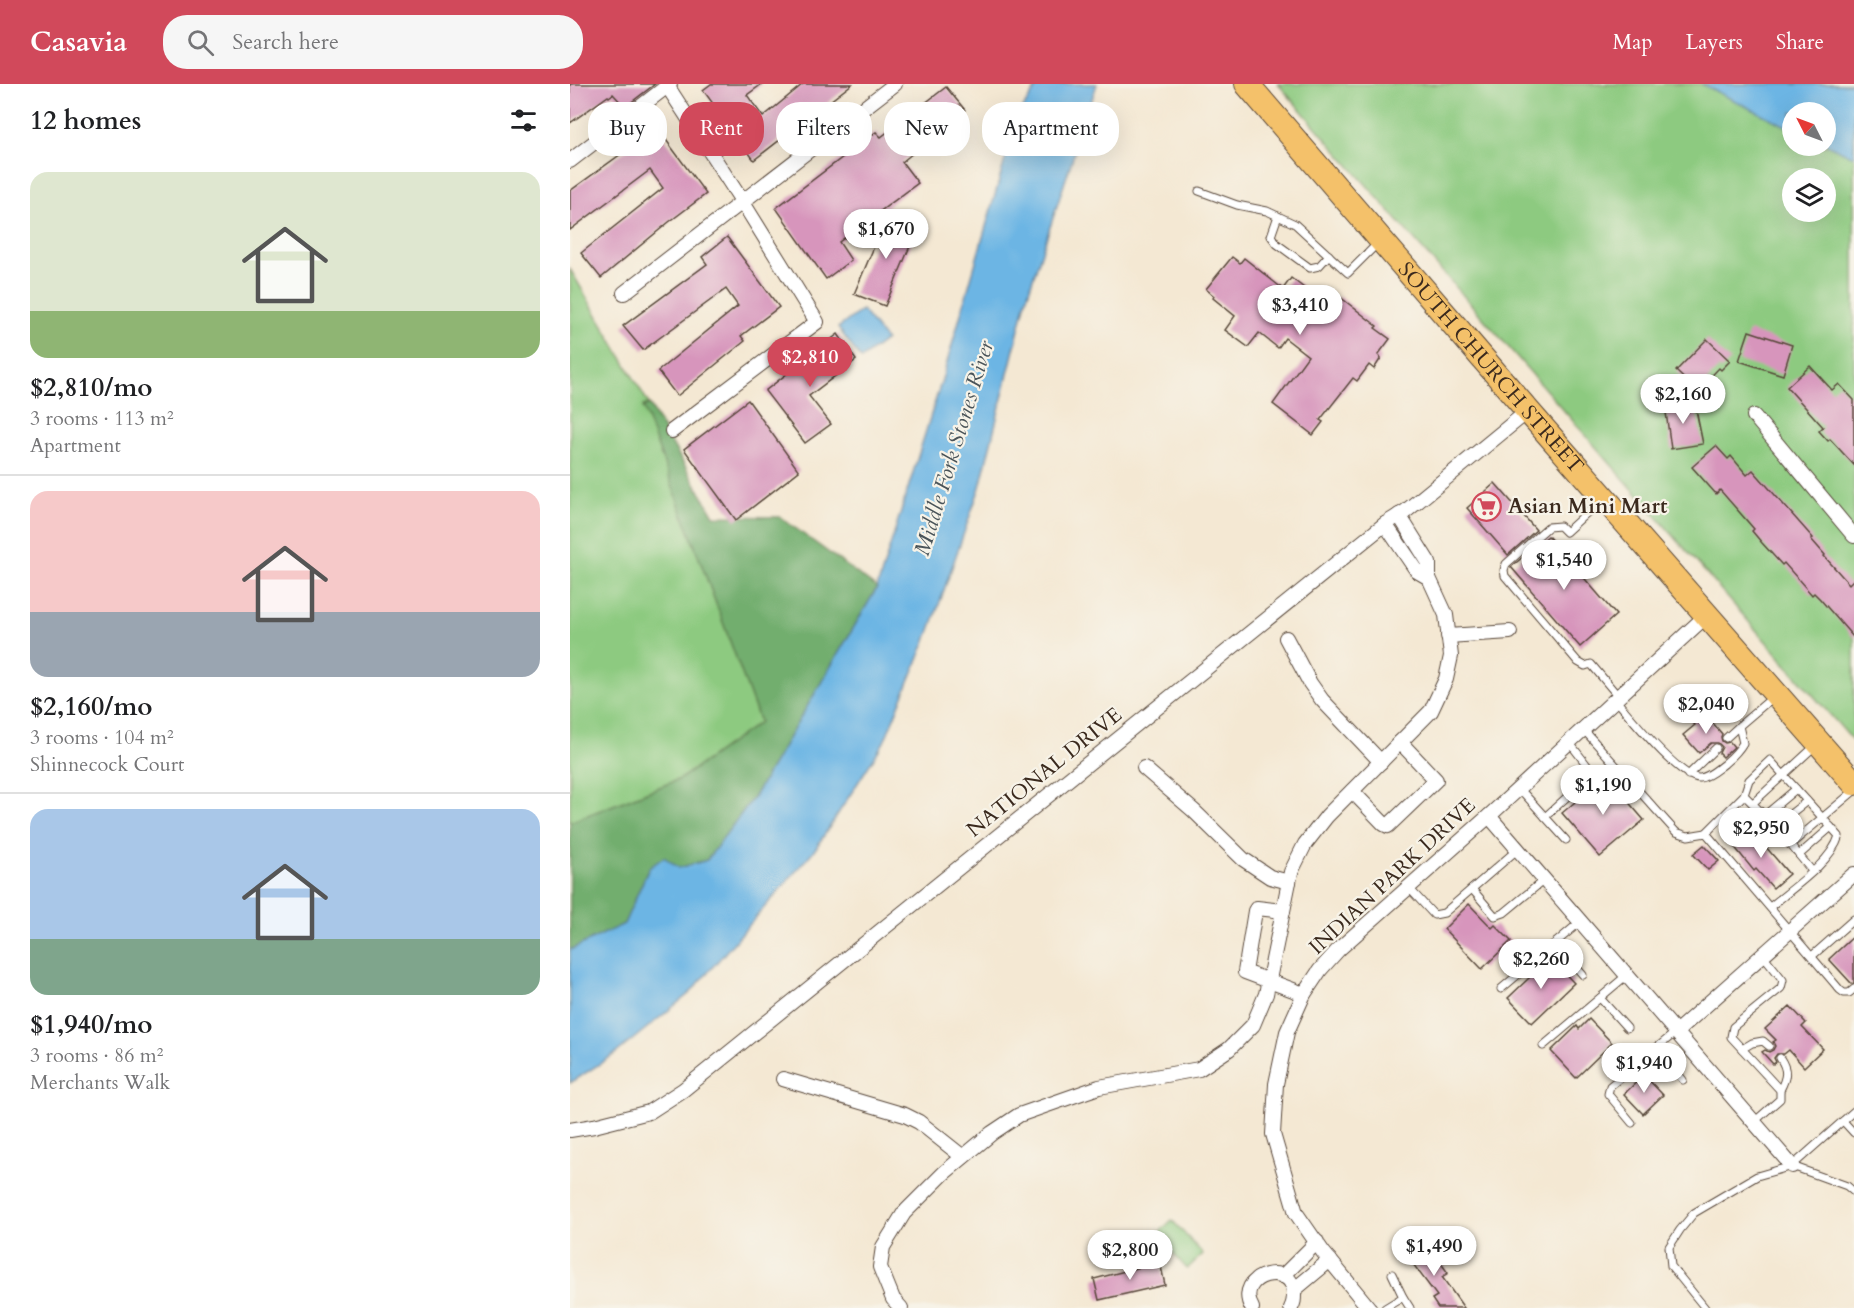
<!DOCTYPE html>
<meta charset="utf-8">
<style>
:root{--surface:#fff;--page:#f6f6f6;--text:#202124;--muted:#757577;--line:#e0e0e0;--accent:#d1495b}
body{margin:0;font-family:Cardo,serif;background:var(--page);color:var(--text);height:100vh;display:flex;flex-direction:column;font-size:22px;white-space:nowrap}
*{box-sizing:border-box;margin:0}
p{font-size:20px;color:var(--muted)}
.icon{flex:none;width:33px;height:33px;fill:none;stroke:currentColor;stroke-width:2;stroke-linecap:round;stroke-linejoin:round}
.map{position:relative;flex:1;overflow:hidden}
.sheet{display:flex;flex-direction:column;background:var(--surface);width:570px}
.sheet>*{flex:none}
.guide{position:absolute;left:18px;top:18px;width:570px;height:54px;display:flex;gap:12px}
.needle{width:39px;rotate:312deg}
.fabs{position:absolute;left:1212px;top:18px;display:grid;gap:12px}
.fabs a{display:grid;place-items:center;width:54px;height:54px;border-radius:50%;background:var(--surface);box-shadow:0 6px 24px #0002;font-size:30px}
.price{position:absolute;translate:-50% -51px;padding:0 14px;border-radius:21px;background:#fff;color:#222;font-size:20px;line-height:39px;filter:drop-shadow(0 2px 3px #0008)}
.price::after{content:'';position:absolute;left:50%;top:36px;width:18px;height:14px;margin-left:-9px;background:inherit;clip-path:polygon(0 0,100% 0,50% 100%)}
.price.on{background:var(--accent);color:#fff}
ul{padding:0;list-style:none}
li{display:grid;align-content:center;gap:12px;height:318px;padding:0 30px}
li+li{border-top:2px solid var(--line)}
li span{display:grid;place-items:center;height:186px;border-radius:18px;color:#555}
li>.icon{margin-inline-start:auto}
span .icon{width:108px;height:108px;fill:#fffc;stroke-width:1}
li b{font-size:26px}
h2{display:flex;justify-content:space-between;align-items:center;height:72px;padding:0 30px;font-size:26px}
.chip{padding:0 21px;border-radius:24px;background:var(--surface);box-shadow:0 6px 24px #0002;font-size:21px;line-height:54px}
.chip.on{background:var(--accent);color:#fff}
header{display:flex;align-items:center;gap:36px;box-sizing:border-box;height:84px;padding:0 30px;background:var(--accent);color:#fff}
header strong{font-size:28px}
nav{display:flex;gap:33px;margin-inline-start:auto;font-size:21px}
.search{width:420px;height:54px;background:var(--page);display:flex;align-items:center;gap:15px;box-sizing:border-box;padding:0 21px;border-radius:24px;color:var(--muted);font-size:22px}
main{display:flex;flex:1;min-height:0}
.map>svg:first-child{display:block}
.green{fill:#8dca80;stroke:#647a4f;stroke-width:1.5;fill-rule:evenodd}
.forest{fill:#72ae6e;stroke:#566c46;stroke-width:1.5}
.water{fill:#6cb5e4;stroke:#547081;stroke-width:1.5}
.building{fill:#d795bc}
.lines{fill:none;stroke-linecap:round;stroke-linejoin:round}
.lane-casing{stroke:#574639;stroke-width:9}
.street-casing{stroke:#574639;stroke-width:16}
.highway-casing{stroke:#574639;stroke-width:26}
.lane{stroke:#fff;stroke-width:7}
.street{stroke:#fff;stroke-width:14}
.highway{stroke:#f4c16a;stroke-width:24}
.labels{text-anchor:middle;stroke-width:4.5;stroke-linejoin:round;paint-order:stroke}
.street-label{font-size:21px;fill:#3b2a1e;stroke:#f7f3e8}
.poi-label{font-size:21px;font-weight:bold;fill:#3b2a1e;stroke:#f7f3e8;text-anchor:start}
.water-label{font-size:22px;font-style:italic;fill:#4a5459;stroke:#f7f3e8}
</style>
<header>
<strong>Casavia</strong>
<div class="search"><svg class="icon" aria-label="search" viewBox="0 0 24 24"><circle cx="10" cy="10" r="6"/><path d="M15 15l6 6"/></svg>Search here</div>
<nav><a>Map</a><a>Layers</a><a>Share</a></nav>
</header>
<main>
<section class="sheet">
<h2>12 homes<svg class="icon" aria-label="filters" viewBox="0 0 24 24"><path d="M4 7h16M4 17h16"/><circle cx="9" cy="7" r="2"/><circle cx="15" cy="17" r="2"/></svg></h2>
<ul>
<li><span style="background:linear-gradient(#dfe7d0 75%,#8fb573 0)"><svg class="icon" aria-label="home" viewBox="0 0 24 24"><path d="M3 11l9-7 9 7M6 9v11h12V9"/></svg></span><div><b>$2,810/mo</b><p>3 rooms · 113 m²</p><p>Apartment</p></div></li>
<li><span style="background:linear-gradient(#f6c9c9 65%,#9aa5b1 0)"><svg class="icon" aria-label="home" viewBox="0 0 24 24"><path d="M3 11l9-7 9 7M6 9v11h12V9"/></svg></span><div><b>$2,160/mo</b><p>3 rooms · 104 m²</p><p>Shinnecock Court</p></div></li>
<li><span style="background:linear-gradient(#a9c7e8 70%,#7fa58c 0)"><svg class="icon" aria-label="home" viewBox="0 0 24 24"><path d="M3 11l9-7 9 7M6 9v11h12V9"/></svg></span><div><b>$1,940/mo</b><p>3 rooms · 86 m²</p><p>Merchants Walk</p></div></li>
</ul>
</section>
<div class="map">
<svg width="1284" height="1224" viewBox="0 0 1284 1224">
<rect width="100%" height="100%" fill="#f7f3e8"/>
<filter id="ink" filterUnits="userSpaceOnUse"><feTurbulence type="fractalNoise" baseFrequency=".0167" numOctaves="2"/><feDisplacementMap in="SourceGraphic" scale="12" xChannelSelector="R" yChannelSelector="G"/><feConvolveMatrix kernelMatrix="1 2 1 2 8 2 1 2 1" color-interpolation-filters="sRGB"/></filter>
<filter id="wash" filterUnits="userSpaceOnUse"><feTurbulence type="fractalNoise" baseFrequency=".008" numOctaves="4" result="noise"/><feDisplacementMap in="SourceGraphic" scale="24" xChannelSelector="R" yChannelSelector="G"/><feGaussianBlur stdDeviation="1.35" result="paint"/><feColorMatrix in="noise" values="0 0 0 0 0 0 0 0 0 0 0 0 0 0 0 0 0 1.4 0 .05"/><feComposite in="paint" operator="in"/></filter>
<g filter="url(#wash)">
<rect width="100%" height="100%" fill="#f4e8d3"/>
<g class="green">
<path d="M708,0H1284V658ZM1222,28H1256V62H1222ZM1222,94H1256V128H1222Z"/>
<polygon points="0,185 79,320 73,322 190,638 110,695 0,738"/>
<polygon points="602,1136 633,1170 617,1185 586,1151"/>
</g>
<polygon class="forest" points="79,320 144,432 210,433 307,504 185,711 137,776 109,784 79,784 54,840 0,866 0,738 110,695 190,638 73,323"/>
<g class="water">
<polygon points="468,0 527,0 457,213 410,403 359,549 314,658 246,764 120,909 45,970 0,999 0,866 54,840 79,784 94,773 109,784 137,776 185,711 307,504 374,289 447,34"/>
<polygon points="1131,0 1284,0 1284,73 1256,60 1256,28 1222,28 1222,45"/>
<polygon points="292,226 316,256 291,275 268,244"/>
<polygon points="558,1155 562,1174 544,1178 541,1168 551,1166 548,1157"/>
</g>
<g id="blocks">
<g class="building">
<polygon points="0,0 85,0 55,23 43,10 39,13 38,12 0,39"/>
<polygon points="141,0 192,0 177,11 193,33 233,0 282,0 184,76 133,6"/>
<polygon points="376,3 395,26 332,78 348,99 269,158 281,176 256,195 206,124 306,48 311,53"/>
<polygon points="85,41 136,110 99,138 31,194 11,169 93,104 80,86 0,146 0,107 62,62 61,60"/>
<polygon points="318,130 348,143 315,222 284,210"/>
<polygon points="157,153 209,223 171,252 175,257 107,312 88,287 168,222 156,205 73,266 53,242 137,180 132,173"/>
<polygon points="662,173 670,179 674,174 713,205 721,194 738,207 740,204 763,221 770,213 807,242 805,244 820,255 808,271 811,274 804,285 799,281 787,297 783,294 750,336 753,338 743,351 703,320 738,272 715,254 708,264 689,249 678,263 655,246 665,232 643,214 644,212 636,205"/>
<polygon points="1179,247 1222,261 1213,291 1169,277"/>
<polygon points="268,250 286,276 239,312 261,340 235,359 195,307"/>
<polygon points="1137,255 1160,277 1151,286 1149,284 1127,307 1106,287"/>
<polygon points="1240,282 1262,306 1269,300 1284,316 1284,381 1260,355 1258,357 1249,347 1253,343 1217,303"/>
<polygon points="178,316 229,387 166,436 114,365"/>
<polygon points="1124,316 1133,360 1101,365 1095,321"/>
<polygon points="1146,362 1158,375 1161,372 1177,391 1183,386 1243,454 1241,455 1255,471 1254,472 1279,500 1284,495 1284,554 1250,515 1244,509 1242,511 1214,479 1212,481 1192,459 1182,447 1184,445 1150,406 1146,410 1122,383"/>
<polygon points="925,399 966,446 938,471 897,424"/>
<polygon points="978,452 1046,531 1010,563 941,483"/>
<polygon points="1132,626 1152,650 1151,653 1152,657 1155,659 1160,658 1164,663 1153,673 1149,669 1152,663 1148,659 1141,659 1129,669 1113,651 1125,641 1120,635"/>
<polygon points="1036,692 1074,736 1030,773 992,729"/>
<polygon points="1177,748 1183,748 1219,790 1203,804 1186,785 1184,787 1163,761"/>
<polygon points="1134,761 1149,777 1138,786 1123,770"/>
<polygon points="899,820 922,844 925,841 941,857 912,885 874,845"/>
<polygon points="1284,852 1284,899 1282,900 1259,875"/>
<polygon points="980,874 1004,899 962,939 938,914"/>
<polygon points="1220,922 1236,939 1232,943 1253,965 1234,983 1219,966 1214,970 1207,970 1204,974 1206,978 1203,980 1192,968 1195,966 1199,968 1203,966 1205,962 1203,958 1206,956 1195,945"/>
<polygon points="1019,935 1042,959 1006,994 981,967 1007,942 1009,945"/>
<polygon points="1074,991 1093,1011 1073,1030 1054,1010"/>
<polygon points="856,1158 878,1189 872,1193 894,1224 868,1224 862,1215 867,1212 837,1172"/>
<polygon points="590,1178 595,1201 529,1216 524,1195"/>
</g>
</g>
</g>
<g filter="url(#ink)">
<use href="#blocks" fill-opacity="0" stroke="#574639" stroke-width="1.5"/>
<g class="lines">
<defs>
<g id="lane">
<polyline points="629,107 667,121 697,127 725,140 778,189 807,160"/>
<polyline points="708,132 701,152 707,160 740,184 749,182 759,171"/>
<polyline points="1032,415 996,448 990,442 978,443 936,480 934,486 935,492 1008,578 1015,582 1021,580 1048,612"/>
<path d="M1045,615C1059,631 1111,696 1130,694C1139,693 1147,685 1154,680C1162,673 1168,668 1173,659L1169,642L1203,613"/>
<polyline points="1013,645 1106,748 1118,752 1136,749 1270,906 1274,909 1279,909 1284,905"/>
<polyline points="1156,654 1169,642"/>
<polyline points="1118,691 1146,664"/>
<polyline points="949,704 996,756"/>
<polyline points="1174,711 1205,742 1242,787"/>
<polyline points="1183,719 1245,662"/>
<polyline points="1195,731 1226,705"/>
<polyline points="975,733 1023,689 999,658"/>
<polyline points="1205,742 1237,717"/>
<path d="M1136,749L1174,711L1179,696L1200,676L1269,752C1261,779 1221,805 1200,823"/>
<polyline points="1220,761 1284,707"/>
<polyline points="1229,771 1261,743"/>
<polyline points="838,803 864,831 874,829 948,765"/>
<polyline points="902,805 925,832 934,829 974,796"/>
<polyline points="985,859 1013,891"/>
<polyline points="1242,872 1284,835"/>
<polyline points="931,905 1010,838"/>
<polyline points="1030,914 1057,944"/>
<polyline points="973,962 1057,891"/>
<polyline points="1087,964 1113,996"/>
<polyline points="1172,965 1182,959 1193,957 1199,962"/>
<path d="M1210,1006C1217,993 1218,986 1210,974"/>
<polyline points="1273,1037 1284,1049"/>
<polyline points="1184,1038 1210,1015 1210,1006 1161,953 1163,943 1211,904 1213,896 1193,871"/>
<polyline points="1062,1039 1038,1010 1040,1002 1106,948"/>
<polyline points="1222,1082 1277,1102 1284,1108"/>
<polyline points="833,1213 840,1224"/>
<polyline points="815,1224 833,1213 822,1190"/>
<polyline points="1135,1224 1101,1182 1099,1163 1110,1146 1124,1129 1187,1092 1222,1082 1284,1027"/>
</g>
<g id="street">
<polyline points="96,0 172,117 247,238 102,347"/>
<polyline points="0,77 100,0"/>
<polyline points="54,209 325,0"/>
<polyline points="1184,332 1284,452"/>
<polyline points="815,440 847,487 859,494"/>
<polyline points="878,552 940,548"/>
<polyline points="716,554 740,599 752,616 811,678"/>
<polyline points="574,684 624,727 673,775 700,793 719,798"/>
<polyline points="782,707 814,740 818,742 866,696 830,658"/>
<polyline points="919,732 1222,1082"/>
<polyline points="713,827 687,824 685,827 675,888 734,910"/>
<polyline points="1106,948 1284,790"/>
<polyline points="213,995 335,1031 349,1038 393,1073"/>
<polyline points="0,1046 24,1042 79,1028 113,1006 815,440 836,427 958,327"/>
<polyline points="713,1192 747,1158"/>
<polyline points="724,1206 760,1176"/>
<polyline points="331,1224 323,1215 310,1183 313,1163 334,1129 374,1089 422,1049 449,1031 529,1003 629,985 659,965 683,941 696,910 721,788 735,760 757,732 861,627 876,595 881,572 876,531 859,494 859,479 829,431"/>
<path d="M682,1224C663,1190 724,1175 724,1210C724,1216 724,1219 721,1224"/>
<polyline points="799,1224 753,1168 726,1129 703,1050 706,1000 717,948 734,910 750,886 769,865 919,732 1137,531"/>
</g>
<g id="highway">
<path id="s1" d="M677,0L958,327L1284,699"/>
</g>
</defs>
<use href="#lane" class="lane-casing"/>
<use href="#street" class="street-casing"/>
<use href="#highway" class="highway-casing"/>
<use href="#lane" class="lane"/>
<use href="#street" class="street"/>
<use href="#highway" class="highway"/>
</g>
</g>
<defs>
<symbol id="supermarket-ring" viewBox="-11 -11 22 22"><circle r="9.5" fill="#f7f3e8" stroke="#d1495b" stroke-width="1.5"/><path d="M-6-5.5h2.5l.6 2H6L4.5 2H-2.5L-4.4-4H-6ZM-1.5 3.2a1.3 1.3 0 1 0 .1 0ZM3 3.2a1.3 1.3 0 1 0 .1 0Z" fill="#d1495b"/></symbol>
</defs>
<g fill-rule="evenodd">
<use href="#supermarket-ring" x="900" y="406" width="33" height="33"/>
</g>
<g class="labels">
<g class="street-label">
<text dy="7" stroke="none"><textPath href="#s1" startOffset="374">SOUTH CHURCH STREET</textPath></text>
<text transform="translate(474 688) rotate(-39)" y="7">NATIONAL DRIVE</text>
<text transform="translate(822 792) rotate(-43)" y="7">INDIAN PARK DRIVE</text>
</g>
<g class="poi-label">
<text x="938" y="429">Asian Mini Mart</text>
</g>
<g class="water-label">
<text transform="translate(383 364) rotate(-73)" y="8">Middle Fork Stones River</text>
</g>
</g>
</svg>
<div class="fabs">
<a><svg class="needle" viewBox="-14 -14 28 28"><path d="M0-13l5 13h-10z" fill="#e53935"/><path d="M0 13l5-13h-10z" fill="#757577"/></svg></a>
<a><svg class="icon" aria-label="layers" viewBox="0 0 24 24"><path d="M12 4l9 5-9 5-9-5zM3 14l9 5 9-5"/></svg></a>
</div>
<b class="price" style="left:316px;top:176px">$1,670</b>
<b class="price" style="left:730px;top:252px">$3,410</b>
<b class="price on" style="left:240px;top:304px">$2,810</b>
<b class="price" style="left:1113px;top:341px">$2,160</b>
<b class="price" style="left:994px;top:507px">$1,540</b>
<b class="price" style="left:1136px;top:651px">$2,040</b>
<b class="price" style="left:1033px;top:732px">$1,190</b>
<b class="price" style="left:1191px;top:775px">$2,950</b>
<b class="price" style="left:971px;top:906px">$2,260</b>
<b class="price" style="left:1074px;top:1010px">$1,940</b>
<b class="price" style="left:864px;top:1193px">$1,490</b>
<b class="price" style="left:560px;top:1197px">$2,800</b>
<div class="guide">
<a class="chip">Buy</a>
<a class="chip on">Rent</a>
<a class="chip">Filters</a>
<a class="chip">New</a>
<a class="chip">Apartment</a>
</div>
</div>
</main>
